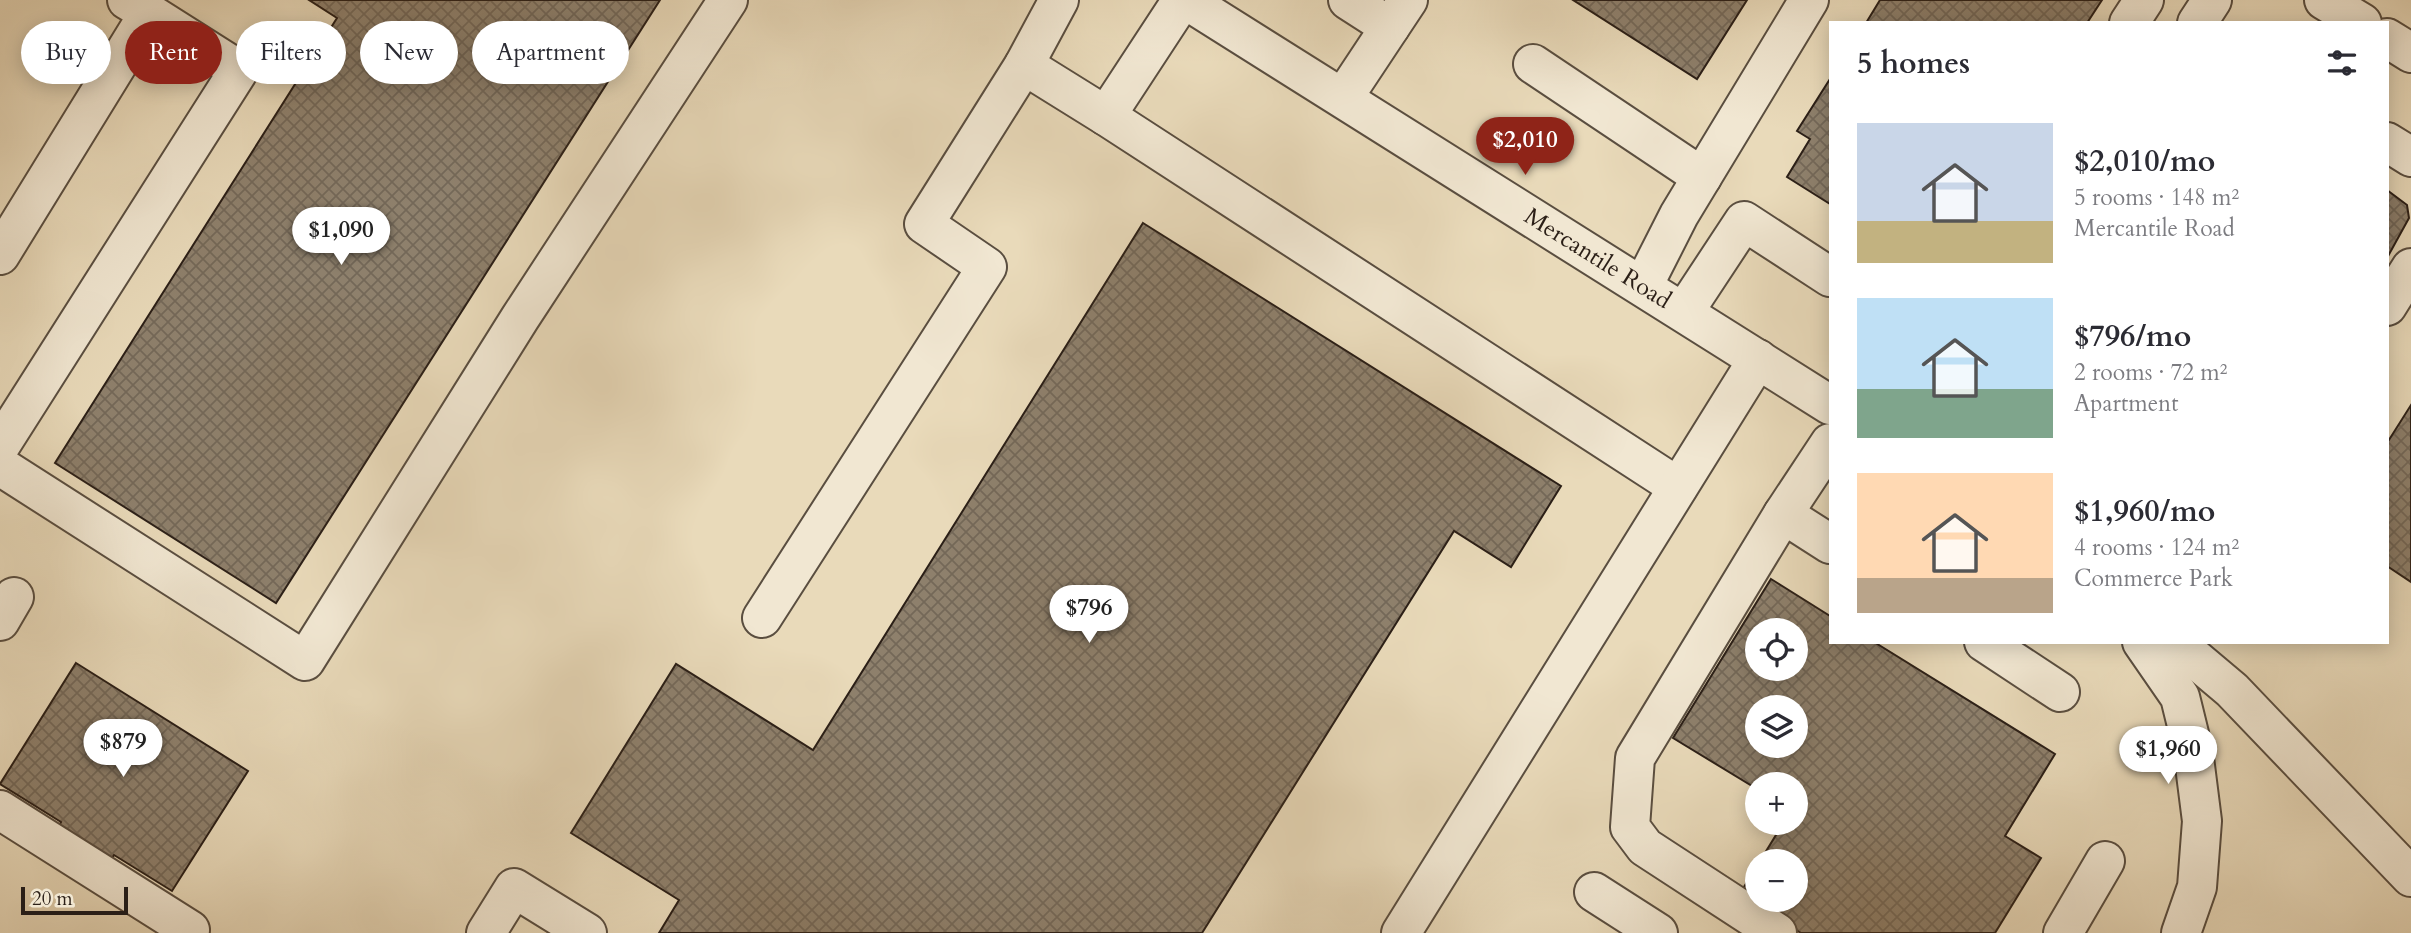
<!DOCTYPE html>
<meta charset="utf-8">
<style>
:root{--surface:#fff;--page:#f2f2f3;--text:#2b2b33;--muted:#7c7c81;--accent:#8f2418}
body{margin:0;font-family:Cardo,serif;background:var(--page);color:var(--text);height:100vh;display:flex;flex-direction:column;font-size:26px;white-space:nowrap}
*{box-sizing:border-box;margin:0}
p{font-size:23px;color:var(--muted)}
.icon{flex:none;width:38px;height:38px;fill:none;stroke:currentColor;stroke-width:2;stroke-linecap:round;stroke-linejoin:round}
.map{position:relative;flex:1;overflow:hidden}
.side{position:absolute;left:1829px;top:21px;width:560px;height:623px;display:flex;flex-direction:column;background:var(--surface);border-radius:0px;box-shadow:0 4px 18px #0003}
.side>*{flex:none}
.top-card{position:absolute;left:21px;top:21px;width:665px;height:63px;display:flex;gap:14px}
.fabs{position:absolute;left:1745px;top:618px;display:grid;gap:14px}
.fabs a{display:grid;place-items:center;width:63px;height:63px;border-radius:50%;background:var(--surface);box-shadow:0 4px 18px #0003;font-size:35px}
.scale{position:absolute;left:21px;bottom:18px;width:107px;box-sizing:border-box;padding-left:7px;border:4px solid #2b1f17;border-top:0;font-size:19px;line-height:24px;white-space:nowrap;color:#2b1f17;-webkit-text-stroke:5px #f1e7d2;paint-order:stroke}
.price{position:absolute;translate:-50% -60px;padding:0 16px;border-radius:24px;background:#fff;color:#222;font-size:23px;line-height:46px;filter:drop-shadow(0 2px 4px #0008)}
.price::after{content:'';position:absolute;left:50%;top:42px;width:21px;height:16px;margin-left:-10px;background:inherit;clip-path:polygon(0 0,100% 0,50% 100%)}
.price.on{background:var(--accent);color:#fff}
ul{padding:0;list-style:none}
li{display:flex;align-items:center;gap:21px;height:175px;padding:0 28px}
li span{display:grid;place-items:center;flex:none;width:196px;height:140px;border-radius:0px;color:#555}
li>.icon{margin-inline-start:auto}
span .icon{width:84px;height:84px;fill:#fffc;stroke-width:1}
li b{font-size:30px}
h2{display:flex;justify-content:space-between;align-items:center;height:84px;padding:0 28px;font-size:30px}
.chip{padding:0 24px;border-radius:32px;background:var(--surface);box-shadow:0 4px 18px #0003;font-size:24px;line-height:63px}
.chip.on{background:var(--accent);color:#fff}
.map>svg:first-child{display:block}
.building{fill:url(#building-cross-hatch);stroke:#2b1f17;stroke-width:2;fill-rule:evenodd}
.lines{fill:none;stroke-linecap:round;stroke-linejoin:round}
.minor-casing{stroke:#5a4e40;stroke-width:42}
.minor{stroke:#f1e7d2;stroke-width:38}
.labels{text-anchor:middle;stroke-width:6;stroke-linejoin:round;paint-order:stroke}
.street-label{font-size:24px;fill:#2b1f17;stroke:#f1e7d2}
</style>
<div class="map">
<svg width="2411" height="933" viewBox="0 0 2411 933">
<defs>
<pattern id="building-cross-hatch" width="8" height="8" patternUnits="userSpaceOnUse" patternTransform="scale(1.75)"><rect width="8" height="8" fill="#8e806c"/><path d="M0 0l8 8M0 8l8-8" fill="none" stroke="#746858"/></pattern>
</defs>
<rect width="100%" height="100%" fill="#e9daba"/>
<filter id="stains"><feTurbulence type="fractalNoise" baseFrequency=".00286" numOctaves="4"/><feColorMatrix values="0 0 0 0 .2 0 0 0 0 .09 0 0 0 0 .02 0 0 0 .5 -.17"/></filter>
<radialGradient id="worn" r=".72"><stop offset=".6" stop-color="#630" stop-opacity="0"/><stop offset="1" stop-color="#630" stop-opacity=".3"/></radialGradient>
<g class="building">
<polygon points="309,0 660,0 276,603 55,463 337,18"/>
<polygon points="1573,0 1747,0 1697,79"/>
<polygon points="1880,0 2102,0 2087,23 1866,23"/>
<polygon points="1830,79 1830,204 1787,177 1810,139 1797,131"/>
<polygon points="2387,190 2407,205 2409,218 2387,258"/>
<polygon points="1143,223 1561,486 1511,567 1454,531 1202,933 659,933 679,900 571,833 676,664 813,750"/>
<polygon points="2411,405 2411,582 2387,566 2387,443"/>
<path d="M1771,579L1830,616V642H1874L2055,754L2005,836L2041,858L1995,933H1801L1739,895L1757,866V900H1796V861H1760L1784,822H1796V784H1757V789L1673,738ZM1757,630H1796V668H1757ZM1757,707H1796V746H1757Z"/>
<polygon points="76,663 248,771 172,891 114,855 107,866 55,833 61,822 0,784"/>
</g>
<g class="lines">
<defs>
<g id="minor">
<polyline points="1059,0 1024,65 1106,116"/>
<polyline points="1182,0 1106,116 1678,487"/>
<polyline points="1186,0 1830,405"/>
<polyline points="1348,0 1390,27"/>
<polyline points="2324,0 2362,23"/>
<polyline points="2129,23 2144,0"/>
<polyline points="2197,23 2212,0"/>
<polyline points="2387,38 2411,53"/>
<polyline points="1533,64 1702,177"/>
<polyline points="1343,98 1408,0"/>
<polyline points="2387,142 2411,157"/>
<polyline points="0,255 149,13 127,0"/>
<polyline points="1643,286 1679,215 1809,0"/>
<polyline points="2387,306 2411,268"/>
<polyline points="1684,312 1744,221 1830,277"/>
<polyline points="0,446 239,70 149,13"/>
<polyline points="0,466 305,661 520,318 728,0"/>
<polyline points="1783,514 1830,443"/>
<polyline points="762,618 987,267 924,224 1024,65"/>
<polyline points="0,621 14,597"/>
<polyline points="1984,642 2060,692"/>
<polyline points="2142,642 2180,697 2193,750 2202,821 2197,887 2181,933"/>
<polyline points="2175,642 2232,690 2411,877"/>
<polyline points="0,810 190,930 188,933"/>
<polyline points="1594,892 1658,933"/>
<polyline points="486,933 514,888 587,933"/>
<polyline points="1401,933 1758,359"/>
<polyline points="1777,933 1645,847 1630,827 1635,758 1783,514 1830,544"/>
<polyline points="2063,933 2105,861"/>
</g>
</defs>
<use href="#minor" class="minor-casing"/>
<use href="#minor" class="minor"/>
</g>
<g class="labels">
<g class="street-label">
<text transform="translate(1598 258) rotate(32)" y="8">Mercantile Road</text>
</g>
</g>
<rect width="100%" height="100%" filter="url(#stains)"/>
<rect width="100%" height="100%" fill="url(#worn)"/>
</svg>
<div class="fabs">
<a><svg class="icon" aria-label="locate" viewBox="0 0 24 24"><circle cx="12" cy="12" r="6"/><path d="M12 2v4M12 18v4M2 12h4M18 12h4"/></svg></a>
<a><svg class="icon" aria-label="layers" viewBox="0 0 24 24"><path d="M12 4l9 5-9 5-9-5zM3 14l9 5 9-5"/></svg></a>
<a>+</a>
<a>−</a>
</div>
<div class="scale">20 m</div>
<b class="price on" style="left:1525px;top:177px">$2,010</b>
<b class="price" style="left:341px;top:267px">$1,090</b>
<b class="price" style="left:1089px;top:645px">$796</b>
<b class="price" style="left:123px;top:779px">$879</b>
<b class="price" style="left:2168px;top:786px">$1,960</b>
<div class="top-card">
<a class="chip">Buy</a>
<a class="chip on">Rent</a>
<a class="chip">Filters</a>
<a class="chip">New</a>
<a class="chip">Apartment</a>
</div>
<section class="side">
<h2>5 homes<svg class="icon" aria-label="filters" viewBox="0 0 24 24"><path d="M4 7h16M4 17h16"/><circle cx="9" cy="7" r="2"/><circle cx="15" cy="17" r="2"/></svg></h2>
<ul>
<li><span style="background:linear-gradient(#c9d6e8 70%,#c2b280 0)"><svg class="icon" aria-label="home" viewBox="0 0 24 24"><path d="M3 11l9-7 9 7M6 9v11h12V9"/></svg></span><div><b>$2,010/mo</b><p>5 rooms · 148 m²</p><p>Mercantile Road</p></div></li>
<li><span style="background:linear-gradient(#bfe0f5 65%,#7fa58c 0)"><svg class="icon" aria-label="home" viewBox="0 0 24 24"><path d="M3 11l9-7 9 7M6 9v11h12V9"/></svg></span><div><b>$796/mo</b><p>2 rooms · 72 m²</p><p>Apartment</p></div></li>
<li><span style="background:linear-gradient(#ffd9b3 75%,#b9a48a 0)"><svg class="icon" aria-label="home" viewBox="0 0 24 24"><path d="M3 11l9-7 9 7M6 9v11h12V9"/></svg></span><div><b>$1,960/mo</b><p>4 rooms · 124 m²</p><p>Commerce Park</p></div></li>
</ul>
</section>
</div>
